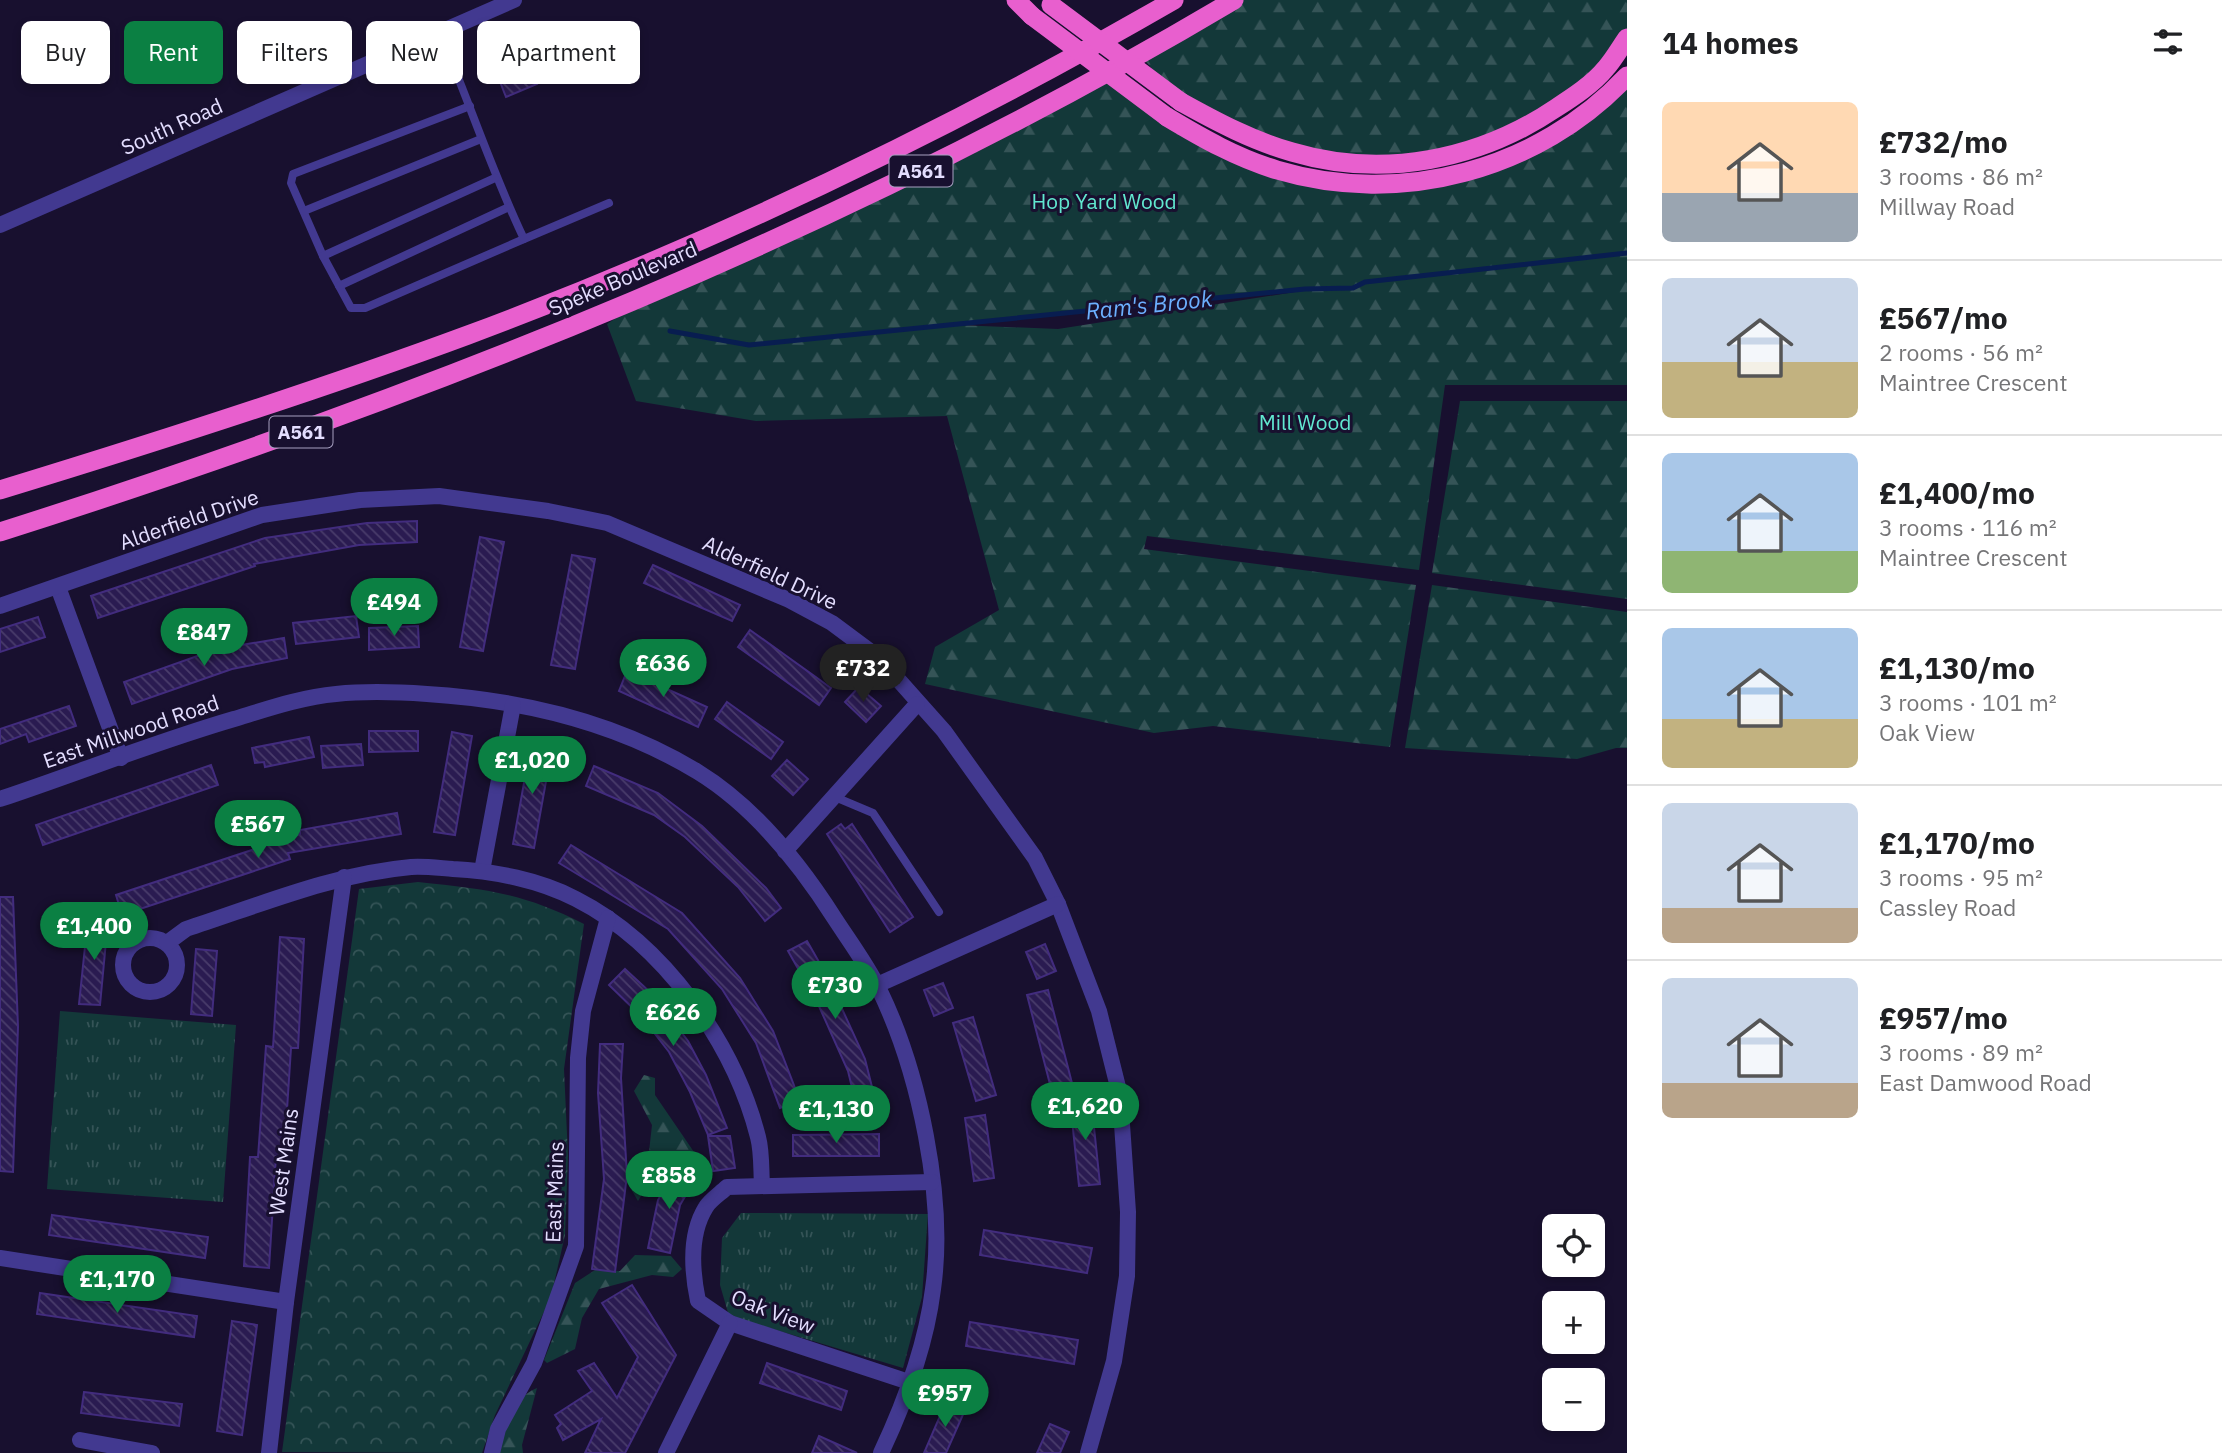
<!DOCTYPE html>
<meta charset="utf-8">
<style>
:root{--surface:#fff;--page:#f2f2f2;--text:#202124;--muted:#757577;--line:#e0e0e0;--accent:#0b8043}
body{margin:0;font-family:"IBM Plex Sans",sans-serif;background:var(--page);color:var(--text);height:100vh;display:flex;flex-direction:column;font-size:26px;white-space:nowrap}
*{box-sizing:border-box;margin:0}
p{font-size:23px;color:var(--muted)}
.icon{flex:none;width:38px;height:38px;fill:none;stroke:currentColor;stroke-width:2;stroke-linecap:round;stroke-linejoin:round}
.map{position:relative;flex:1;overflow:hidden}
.drawer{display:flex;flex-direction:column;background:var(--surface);width:595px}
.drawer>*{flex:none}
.banner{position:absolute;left:21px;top:21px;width:665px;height:63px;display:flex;gap:14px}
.fabs{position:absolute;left:1542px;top:1214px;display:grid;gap:14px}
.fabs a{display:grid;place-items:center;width:63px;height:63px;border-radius:10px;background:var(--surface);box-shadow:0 4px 10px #0003;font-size:35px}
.price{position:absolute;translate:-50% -60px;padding:0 16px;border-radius:24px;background:var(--accent);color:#fff;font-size:23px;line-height:46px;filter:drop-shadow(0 2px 4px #0008)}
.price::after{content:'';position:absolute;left:50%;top:42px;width:21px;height:16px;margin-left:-10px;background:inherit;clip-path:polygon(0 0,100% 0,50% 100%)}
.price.active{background:#222;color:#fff}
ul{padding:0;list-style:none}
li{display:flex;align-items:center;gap:21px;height:175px;padding:0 35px}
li+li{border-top:2px solid var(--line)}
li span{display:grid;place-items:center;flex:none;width:196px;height:140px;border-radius:10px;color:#555}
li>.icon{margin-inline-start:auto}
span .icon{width:84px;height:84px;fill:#fffc;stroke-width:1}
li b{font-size:30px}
h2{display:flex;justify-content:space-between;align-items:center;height:84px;padding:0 35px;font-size:30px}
.chip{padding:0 24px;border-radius:10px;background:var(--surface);box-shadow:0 4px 10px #0003;font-size:24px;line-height:63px}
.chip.active{background:var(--accent);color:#fff}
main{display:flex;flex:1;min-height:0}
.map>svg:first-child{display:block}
.grass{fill:url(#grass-tufts)}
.forest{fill:url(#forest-firs);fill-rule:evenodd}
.park{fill:url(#park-crowns)}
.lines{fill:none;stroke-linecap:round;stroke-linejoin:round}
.stream{stroke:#081d50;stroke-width:5}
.building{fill:url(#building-back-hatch);stroke:#422c7e;stroke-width:2}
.service{stroke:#423990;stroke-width:8}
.minor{stroke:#423990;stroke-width:16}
.trunk{stroke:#e85fce;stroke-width:19}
.trunk-bridge{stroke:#e85fce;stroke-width:19}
.labels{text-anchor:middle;stroke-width:6;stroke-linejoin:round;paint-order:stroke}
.shield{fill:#18102f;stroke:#a7a0c1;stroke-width:2}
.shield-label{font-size:19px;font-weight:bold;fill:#e4deff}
.street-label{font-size:21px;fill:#e4deff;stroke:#18102f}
.park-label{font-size:21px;fill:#61e8d0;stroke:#18102f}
.water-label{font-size:23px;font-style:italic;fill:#6cb0ff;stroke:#18102f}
</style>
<main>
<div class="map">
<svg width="1627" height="1453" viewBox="0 0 1627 1453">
<defs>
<pattern id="grass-tufts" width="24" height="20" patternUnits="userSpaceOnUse" patternTransform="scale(1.75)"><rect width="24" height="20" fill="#133839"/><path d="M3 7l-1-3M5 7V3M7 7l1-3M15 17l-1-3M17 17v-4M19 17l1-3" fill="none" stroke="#355457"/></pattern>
<pattern id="forest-firs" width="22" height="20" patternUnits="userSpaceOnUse" patternTransform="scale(1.75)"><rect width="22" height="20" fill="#133839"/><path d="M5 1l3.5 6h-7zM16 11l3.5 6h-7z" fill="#355457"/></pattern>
<pattern id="park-crowns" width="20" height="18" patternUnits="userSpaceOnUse" patternTransform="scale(1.75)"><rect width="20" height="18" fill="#133839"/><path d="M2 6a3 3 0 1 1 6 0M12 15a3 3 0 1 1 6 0" fill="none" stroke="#355457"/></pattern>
<pattern id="building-back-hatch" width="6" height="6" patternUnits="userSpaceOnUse" patternTransform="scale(1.75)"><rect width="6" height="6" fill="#2a1b51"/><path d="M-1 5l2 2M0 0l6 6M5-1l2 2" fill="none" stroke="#493c6b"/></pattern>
</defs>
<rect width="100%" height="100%" fill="#18102f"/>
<g class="grass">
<polygon points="60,1011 236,1025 223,1202 47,1189"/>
<polygon points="741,1213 928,1214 922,1297 903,1368 729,1316 720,1285 722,1238"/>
</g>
<g class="forest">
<polygon points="1234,0 1627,0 1627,38 1572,98 1453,156 1329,160 1181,102 1141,56"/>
<path d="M1627,76V385H1445L1419,570L1147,536L1144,549L1416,585L1390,747L1213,726L1154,733L925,684L935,647L999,610L947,416L756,421L636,401L607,324L660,289L1114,78L1207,142L1347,182L1497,163ZM1305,289H1314L1058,329L957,325Z"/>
<polygon points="1460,401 1627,401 1627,599 1432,573"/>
<polygon points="1432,585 1627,612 1627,748 1616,748 1577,759 1405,748"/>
<polygon points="644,1075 655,1078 655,1095 696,1155 688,1161 676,1153 664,1157 638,1201 627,1182 609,1182 609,1177 636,1178 647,1170 652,1125 634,1091"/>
<polygon points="635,1255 671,1256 682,1269 673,1277 652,1275 599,1289 582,1318 575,1349 547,1363 544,1360 575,1283 595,1270 620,1271"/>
<path d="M537,1388L522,1445L523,1453H497C504,1430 513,1397 537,1388Z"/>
</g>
<path class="park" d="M418,882C486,889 523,893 584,924L564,1069L568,1156L565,1235L551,1297L495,1415L482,1453L282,1452L359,889Z"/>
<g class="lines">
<polyline class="stream" points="670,331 749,345 1305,289 1353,288 1365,282 1627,253"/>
</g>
<g class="building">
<polygon points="519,39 537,84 506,97 488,51"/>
<polygon points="417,521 417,542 359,545 254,564 255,566 98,618 91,596 265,538 367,523"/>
<polygon points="480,537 504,542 483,651 460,647"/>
<polygon points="572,555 595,559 575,669 551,665"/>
<polygon points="653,565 740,605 732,621 644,583"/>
<polygon points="356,616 359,637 296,644 293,623"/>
<polygon points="38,617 45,637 0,652 0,629"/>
<polygon points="418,626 419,647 369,650 369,628"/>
<polygon points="750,630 831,688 819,705 738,647"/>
<polygon points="284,638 287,658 232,669 132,704 124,682 217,649"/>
<polygon points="627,671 707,707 698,727 619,691"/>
<polygon points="859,687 881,706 866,722 845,702"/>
<polygon points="727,702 783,742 771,759 715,719"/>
<polygon points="69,706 76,726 29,742 26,734 0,744 0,729"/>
<polygon points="369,731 418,731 418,751 369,752"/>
<polygon points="452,732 472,736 455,835 434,832"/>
<polygon points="309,737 314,757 265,767 264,762 255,763 252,748"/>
<polygon points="361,744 363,765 323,768 321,746"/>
<polygon points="531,744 552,748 534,848 513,844"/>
<polygon points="787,760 808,779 793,795 772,776"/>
<polygon points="211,765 218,785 43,845 36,825"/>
<polygon points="594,766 658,793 702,826 766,888 781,908 765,921 738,887 685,837 654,815 586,786"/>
<polygon points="397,813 401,834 288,853 290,859 122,915 116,895 300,834 300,830"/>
<polygon points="841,824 845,829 852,824 913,917 890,932 827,834"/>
<polygon points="571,845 682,913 740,978 773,1031 800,1101 780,1108 756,1043 722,989 668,929 559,863"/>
<polygon points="0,897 13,897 18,1027 13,1172 0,1171"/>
<polygon points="88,918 108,920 100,1005 79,1004"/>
<polygon points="280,937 304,939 298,1048 291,1048 284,1156 276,1156 269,1268 244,1266 250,1157 258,1157 266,1046 273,1047"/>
<polygon points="807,941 827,976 865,1059 875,1099 856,1104 848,1071 818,1004 788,951"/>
<polygon points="1045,944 1056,971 1037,979 1026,952"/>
<polygon points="196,949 217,951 212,1016 191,1014"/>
<polygon points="625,969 653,995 688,1041 706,1075 727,1128 708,1135 690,1092 669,1052 641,1016 609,985"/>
<polygon points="943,983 953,1008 934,1016 924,990"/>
<polygon points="1048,990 1073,1087 1052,1092 1027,995"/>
<polygon points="973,1017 996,1095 976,1101 953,1023"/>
<polygon points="600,1044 623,1044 621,1078 627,1175 615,1272 592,1269 604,1179 598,1093"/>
<polygon points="1091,1099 1100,1184 1079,1186 1070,1101"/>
<polygon points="985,1115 994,1178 974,1181 965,1118"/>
<polygon points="879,1134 879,1156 793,1156 793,1135"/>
<polygon points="708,1136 730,1136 735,1168 713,1171"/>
<polygon points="677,1167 696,1178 680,1205 670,1253 648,1248 658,1200"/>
<polygon points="52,1215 208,1237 205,1258 49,1235"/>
<polygon points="984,1230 1092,1248 1087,1273 980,1255"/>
<polygon points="632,1285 676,1355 625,1453 585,1453 601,1419 563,1440 557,1428 561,1424 555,1415 592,1391 578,1371 594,1363 617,1398 638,1357 602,1303"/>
<polygon points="40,1293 197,1316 194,1337 37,1314"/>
<polygon points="232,1321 257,1325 242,1435 217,1431"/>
<polygon points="970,1322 1078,1340 1074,1364 966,1346"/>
<polygon points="767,1363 847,1391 841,1410 760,1383"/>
<polygon points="84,1392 182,1404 179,1426 81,1413"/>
<polygon points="946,1402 965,1410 946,1453 924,1453"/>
<polygon points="1050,1424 1069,1432 1060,1453 1037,1453"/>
<polygon points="819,1436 857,1453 812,1453"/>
</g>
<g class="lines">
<g class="service">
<path d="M440,33C469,101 492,172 524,239L365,308H351L323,256L291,183L293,174L470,106"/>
<polyline points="304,211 481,139"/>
<polyline points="524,239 609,203"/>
<polyline points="323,256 495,178"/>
<polyline points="339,286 509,207"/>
<polyline points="835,797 873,813 939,912"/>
</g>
<g class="minor">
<polyline points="0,225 514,0"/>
<polyline points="58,587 121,758"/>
<polyline points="0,606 262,515 360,500 439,496 548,511 607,523 789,600 832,623 879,658 944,731 1035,858 1058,904 1099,1011 1120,1095 1128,1212 1127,1276 1114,1361 1088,1453"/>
<path d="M0,799C78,773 155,742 234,719C267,709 302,697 336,694C365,691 398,692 427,694C522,700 616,722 698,772C755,807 800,864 835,919C850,942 867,965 879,989C919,1071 946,1198 933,1289C926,1345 905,1402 881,1453"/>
<polyline points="785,851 917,704"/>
<polyline points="482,871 513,705"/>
<circle cx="150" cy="965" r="27"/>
<path d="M167,943L186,929C260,905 333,874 411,867C424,866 439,868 453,869C494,871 540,880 576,899C664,944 734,1043 758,1137C762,1152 761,1170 762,1185"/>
<polyline points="877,985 1058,904"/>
<polyline points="0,1258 286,1302"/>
<path d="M909,1382L730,1323L698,1301C692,1272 689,1234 706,1207C710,1200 721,1193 727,1187L932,1182"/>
<polyline points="80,1440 152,1453"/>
<polyline points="269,1453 286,1302 344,877"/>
<polyline points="492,1453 498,1429 534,1363 576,1246 578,1058 583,1011 608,918"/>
<polyline points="666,1453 730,1323"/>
</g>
<g class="trunk">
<polyline points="1016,0 1032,16"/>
<path d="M1181,102C1217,122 1253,141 1292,152C1383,179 1479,160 1556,108C1573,97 1593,84 1606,68C1614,59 1620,48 1627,38"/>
<path d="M1167,117C1202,138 1237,158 1277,170C1401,207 1539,170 1627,76"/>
<path d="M0,490C157,442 314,392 468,335C712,244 949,130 1174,0"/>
<path d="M0,532C427,396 848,230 1234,0"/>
</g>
<g class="trunk-bridge">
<polyline points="1051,5 1181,102"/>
<polyline points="1032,16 1167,117"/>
</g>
</g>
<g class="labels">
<g class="shield">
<rect x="889.5" y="155.5" width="63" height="31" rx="5"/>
<rect x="269.5" y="416.5" width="63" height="31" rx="5"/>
</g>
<g class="shield-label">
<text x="921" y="178">A561</text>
<text x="301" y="439">A561</text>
</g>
<g class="street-label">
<text transform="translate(172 127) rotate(-24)" y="7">South Road</text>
<text transform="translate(623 279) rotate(-23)" y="7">Speke Boulevard</text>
<text transform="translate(189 520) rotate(-19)" y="7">Alderfield Drive</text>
<text transform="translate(770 573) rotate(25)" y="7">Alderfield Drive</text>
<text transform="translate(131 732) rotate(-19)" y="7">East Millwood Road</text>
<text transform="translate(284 1162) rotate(-82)" y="7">West Mains</text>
<text transform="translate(555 1192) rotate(-88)" y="7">East Mains</text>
<text transform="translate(773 1312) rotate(21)" y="7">Oak View</text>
</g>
<g class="park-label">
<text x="1104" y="209">Hop Yard Wood</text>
<text x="1305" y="430">Mill Wood</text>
</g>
<g class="water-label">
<text transform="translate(1149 305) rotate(-6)" y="8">Ram's Brook</text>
</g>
</g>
</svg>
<div class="fabs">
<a><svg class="icon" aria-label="locate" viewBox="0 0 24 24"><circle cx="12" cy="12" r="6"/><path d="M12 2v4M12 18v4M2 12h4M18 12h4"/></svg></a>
<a>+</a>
<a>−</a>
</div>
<b class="price" style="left:394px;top:638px">£494</b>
<b class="price" style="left:204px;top:668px">£847</b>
<b class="price" style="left:663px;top:699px">£636</b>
<b class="price active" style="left:863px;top:704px">£732</b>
<b class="price" style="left:532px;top:796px">£1,020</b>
<b class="price" style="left:258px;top:860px">£567</b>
<b class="price" style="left:94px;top:962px">£1,400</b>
<b class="price" style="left:835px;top:1021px">£730</b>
<b class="price" style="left:673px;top:1048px">£626</b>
<b class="price" style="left:1085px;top:1142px">£1,620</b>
<b class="price" style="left:836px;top:1145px">£1,130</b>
<b class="price" style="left:669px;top:1211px">£858</b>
<b class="price" style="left:117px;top:1315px">£1,170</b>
<b class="price" style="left:945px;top:1429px">£957</b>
<div class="banner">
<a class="chip">Buy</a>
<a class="chip active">Rent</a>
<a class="chip">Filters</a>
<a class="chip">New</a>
<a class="chip">Apartment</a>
</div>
</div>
<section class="drawer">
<h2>14 homes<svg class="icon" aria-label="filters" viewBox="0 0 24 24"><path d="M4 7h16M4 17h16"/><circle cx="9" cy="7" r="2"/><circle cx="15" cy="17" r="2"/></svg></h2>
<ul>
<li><span style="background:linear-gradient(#ffd9b3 65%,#9aa5b1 0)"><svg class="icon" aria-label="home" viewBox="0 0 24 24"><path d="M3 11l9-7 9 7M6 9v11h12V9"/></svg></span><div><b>£732/mo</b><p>3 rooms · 86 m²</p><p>Millway Road</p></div></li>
<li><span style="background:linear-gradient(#c9d6e8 60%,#c2b280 0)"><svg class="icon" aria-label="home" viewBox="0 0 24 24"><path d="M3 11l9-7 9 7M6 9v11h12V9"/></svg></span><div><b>£567/mo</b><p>2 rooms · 56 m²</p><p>Maintree Crescent</p></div></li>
<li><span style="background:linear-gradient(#a9c7e8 70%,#8fb573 0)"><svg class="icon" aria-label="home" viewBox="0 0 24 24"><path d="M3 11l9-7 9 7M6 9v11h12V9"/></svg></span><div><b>£1,400/mo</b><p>3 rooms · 116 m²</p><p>Maintree Crescent</p></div></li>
<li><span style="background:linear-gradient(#a9c7e8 65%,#c2b280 0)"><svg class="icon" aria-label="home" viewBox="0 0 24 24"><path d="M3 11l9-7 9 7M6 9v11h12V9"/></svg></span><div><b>£1,130/mo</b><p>3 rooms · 101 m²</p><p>Oak View</p></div></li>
<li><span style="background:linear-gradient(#c9d6e8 75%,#b9a48a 0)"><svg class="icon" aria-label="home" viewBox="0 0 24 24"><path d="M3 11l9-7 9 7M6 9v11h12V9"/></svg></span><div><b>£1,170/mo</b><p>3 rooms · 95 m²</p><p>Cassley Road</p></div></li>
<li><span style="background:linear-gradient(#c9d6e8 75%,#b9a48a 0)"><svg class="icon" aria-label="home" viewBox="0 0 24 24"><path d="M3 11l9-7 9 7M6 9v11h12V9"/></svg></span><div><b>£957/mo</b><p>3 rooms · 89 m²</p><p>East Damwood Road</p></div></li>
</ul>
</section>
</main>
